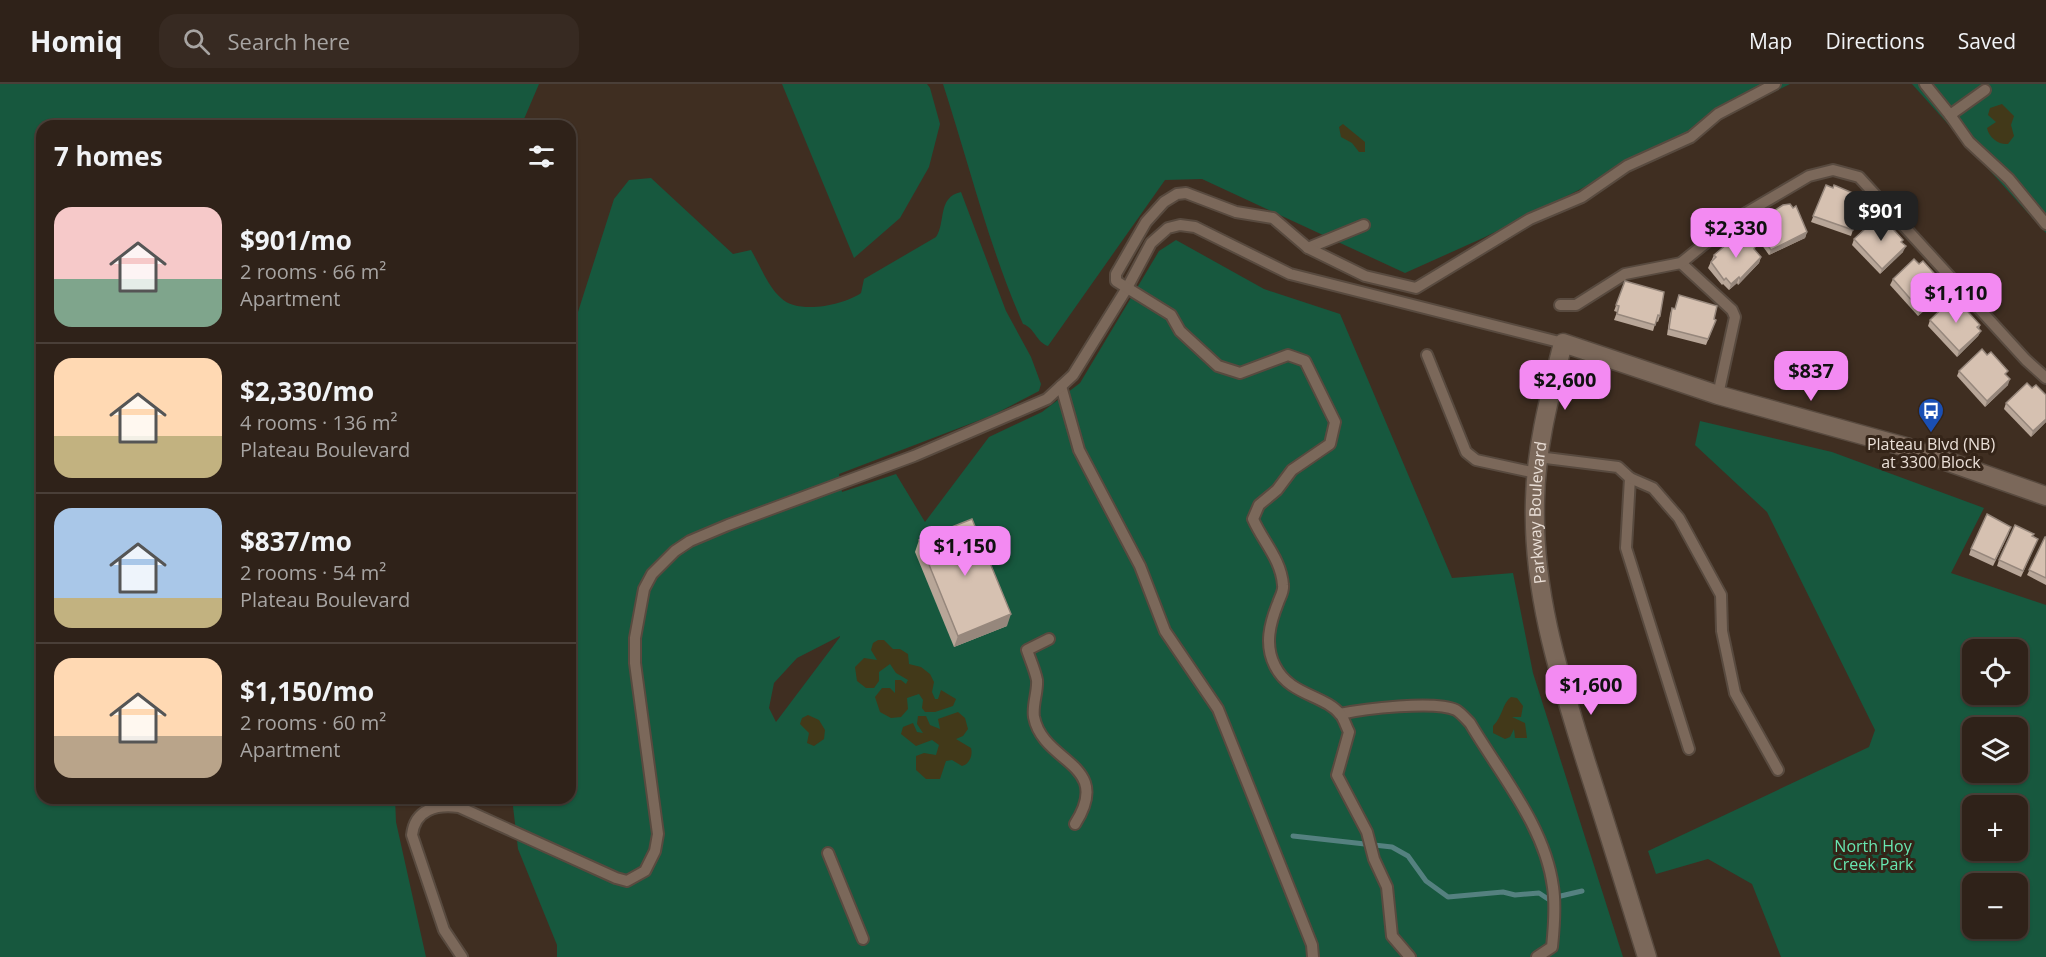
<!DOCTYPE html>
<meta charset="utf-8">
<style>
:root{--surface:#2f2219;--page:#372a22;--text:#f1f3f6;--muted:#a7a4a2;--line:#4a3f38;--accent:#f38af2}
body{margin:0;font-family:"Open Sans",sans-serif;background:var(--page);color:var(--text);height:100vh;display:flex;flex-direction:column;font-size:22px;white-space:nowrap}
*{box-sizing:border-box;margin:0}
p{font-size:20px;color:var(--muted)}
.icon{flex:none;width:33px;height:33px;fill:none;stroke:currentColor;stroke-width:2;stroke-linecap:round;stroke-linejoin:round}
.map{position:relative;flex:1;overflow:hidden}
.side{position:absolute;left:36px;top:36px;width:540px;height:684px;display:flex;flex-direction:column;background:var(--surface);border-radius:18px;box-shadow:0 2px 4px #0004,0 0 0 2px var(--line)}
.side>*{flex:none}
.tools{position:absolute;left:1962px;top:555px;display:grid;gap:12px}
.tools a{display:grid;place-items:center;width:66px;height:66px;border-radius:12px;background:var(--surface);box-shadow:0 2px 4px #0004,0 0 0 2px var(--line);font-size:30px}
.price{position:absolute;translate:-50% -51px;padding:0 14px;border-radius:12px;background:var(--accent);color:#111;font-size:20px;line-height:39px;filter:drop-shadow(0 2px 3px #0008)}
.price::after{content:'';position:absolute;left:50%;top:36px;width:18px;height:14px;margin-left:-9px;background:inherit;clip-path:polygon(0 0,100% 0,50% 100%)}
.price.on{background:#222;color:#fff}
ul{padding:0;list-style:none}
li{display:flex;align-items:center;gap:18px;height:150px;padding:0 18px}
li+li{border-top:2px solid var(--line)}
li span{display:grid;place-items:center;flex:none;width:168px;height:120px;border-radius:18px;color:#555}
li>.icon{margin-inline-start:auto}
span .icon{width:72px;height:72px;fill:#fffc;stroke-width:1}
li b{font-size:26px}
h2{display:flex;justify-content:space-between;align-items:center;height:72px;padding:0 18px;font-size:26px}
header{display:flex;align-items:center;gap:36px;box-sizing:border-box;height:84px;padding:0 30px;background:var(--surface);border-bottom:2px solid var(--line)}
header strong{font-size:28px}
nav{display:flex;gap:33px;margin-inline-start:auto;font-size:21px}
.search{width:420px;height:54px;background:var(--page);display:flex;align-items:center;gap:15px;box-sizing:border-box;padding:0 21px;border-radius:18px;color:var(--muted);font-size:22px}
.map>svg:first-child{display:block}
.green{fill:#17583e;fill-rule:evenodd}
.sand{fill:#423919}
.lines{fill:none;stroke-linecap:round;stroke-linejoin:round}
.stream{stroke:#558180;stroke-width:5}
.lane-casing{stroke:#584a3f;stroke-width:14}
.secondary-casing{stroke:#584a3f;stroke-width:21}
.lane{stroke:#7b685a;stroke-width:10}
.secondary{stroke:#7b685a;stroke-width:18}
.wall{fill:#b8a698}
.shaded-wall{fill:#96877c}
.building{fill:#d6c1b1;stroke:#96877c;stroke-width:1.5}
.labels{text-anchor:middle;stroke-width:6;stroke-linejoin:round;paint-order:stroke}
.poi-label{font-size:16px;fill:#eadfd7;stroke:#342418}
.street-label{font-size:16px;fill:#eadfd7;stroke:#342418}
.park-label{font-size:16px;fill:#68e7b1;stroke:#342418}
</style>
<header>
<strong>Homiq</strong>
<div class="search"><svg class="icon" aria-label="search" viewBox="0 0 24 24"><circle cx="10" cy="10" r="6"/><path d="M15 15l6 6"/></svg>Search here</div>
<nav><a>Map</a><a>Directions</a><a>Saved</a></nav>
</header>
<div class="map">
<svg width="2046" height="873" viewBox="0 0 2046 873">
<rect width="100%" height="100%" fill="#3f2e21"/>
<g class="green">
<polygon points="0,0 539,0 521,42 42,42 42,714 395,714 396,738 426,873 0,873"/>
<polygon points="782,0 927,0 930,4 940,40 929,83 900,134 854,174"/>
<path d="M943,0H1790L1483,154L1405,189L1202,95L1165,96L1048,262C1036,258 1035,244 1023,240C989,163 969,80 943,0Z"/>
<polygon points="1912,0 2046,0 2046,149"/>
<path d="M651,94L733,170L751,166C760,181 768,203 781,214C798,231 844,221 861,209L864,195L936,153C946,139 937,113 961,108L1006,227L1031,273L1041,300L1039,307L993,331L839,390L842,408L896,390L925,438L989,353L1042,328L1080,299L1159,167L1176,156L1264,205L1340,230L1452,494L1513,489L1533,589L1623,873H557V861L518,765L512,714H570V253L614,115L629,96ZM840,552V553L776,638L769,624L774,599L797,574Z"/>
<path d="M1700,337L1832,368L1984,424L1951,489L2046,521V873H1781L1752,800L1708,775L1656,790L1648,767L1869,663L1875,646L1767,428L1695,361ZM1972,566H2018V610H1972ZM1972,644H2018V688H1972ZM1972,722H2018V766H1972ZM1972,800H2018V844H1972Z"/>
</g>
<g class="sand">
<path d="M2002,20L2014,32L2011,41L2014,52L2008,60C1999,61 1989,54 1987,44L1996,38L1988,31L1990,24Z"/>
<polygon points="1343,40 1365,58 1365,68 1359,68 1352,59 1341,53 1339,43"/>
<polygon points="878,556 884,556 893,565 900,565 908,570 909,580 921,583 930,590 934,598 932,608 935,615 938,615 941,606 956,615 953,622 935,628 925,628 922,624 923,616 919,610 907,614 908,625 901,633 891,634 880,628 875,613 882,604 890,604 895,609 895,596 901,596 906,600 908,596 896,589 890,580 879,588 879,597 874,604 866,604 857,597 855,583 864,574 877,576 871,566 873,559"/>
<path d="M1511,613L1517,614L1523,622L1521,633H1512L1525,639L1527,654H1515L1514,645L1510,653L1505,655L1493,649V642C1503,632 1502,620 1511,613Z"/>
<path d="M958,628L965,634L968,645L963,652L956,655L971,664C973,671 970,680 962,682L952,676L946,677L940,695H926L916,686V672L924,669L936,671L939,661L932,656L916,662L901,650L903,643L913,639L917,648L923,649L917,640L918,632H926L930,641L940,645L938,635Z"/>
<polygon points="808,631 819,636 825,646 824,655 814,662 807,659 809,649 800,640 802,634"/>
</g>
<g class="lines">
<polyline class="stream" points="1293,752 1392,763 1408,772 1426,797 1448,813 1503,808 1515,811 1539,809 1548,815 1582,807"/>
<defs>
<g id="lane">
<polyline points="1925,0 1950,31"/>
<polyline points="1985,6 1950,31 1969,58 2009,95 2046,140"/>
<polyline points="1308,164 1364,141"/>
<polyline points="1681,179 1732,226 1735,233 1718,311"/>
<polyline points="1560,221 1576,221 1625,190 1681,179 1734,136 1809,92 1833,86 1859,93 2026,276 2046,294"/>
<polyline points="1427,271 1466,368 1476,376 1536,389"/>
<polyline points="1061,302 1079,366 1140,482 1165,547 1218,625 1312,861 1313,873"/>
<polyline points="1538,373 1618,383 1630,394 1626,464 1689,665"/>
<polyline points="1630,394 1653,404 1679,434 1721,511 1722,547 1735,609 1778,686"/>
<path d="M1049,555L1027,566C1030,575 1035,586 1037,596C1038,608 1032,621 1034,633C1043,680 1114,679 1075,740"/>
<path d="M1340,630C1363,625 1435,616 1456,626C1461,629 1466,635 1470,639C1500,690 1545,742 1553,803C1556,823 1554,844 1552,863L1537,873"/>
<polyline points="828,769 863,855"/>
<path d="M462,873L444,846L412,751C415,725 437,720 459,723L616,794L627,797L645,787L655,767L658,750L635,579V554L644,505L652,490L675,467L690,457L728,441L914,372L1047,315L1073,291L1127,204L1151,159L1168,144L1180,141L1195,143L1290,190L1563,259"/>
<path d="M1410,873L1392,852L1387,803L1374,775L1367,748L1337,691L1349,648C1346,642 1344,635 1341,631C1324,610 1290,612 1275,582C1264,561 1270,539 1278,519C1280,513 1284,507 1283,501C1281,475 1263,458 1253,435L1259,421L1277,406L1292,386L1330,360L1335,338L1305,277L1288,271L1240,289L1218,282L1180,247L1171,231L1116,197V190L1146,138L1164,118L1177,110L1186,109L1236,128L1273,134L1308,164L1365,192L1416,204L1530,135L1582,113L1627,82L1691,53L1718,30L1775,0"/>
</g>
<g id="secondary">
<path id="s1" d="M1647,873C1627,808 1607,743 1586,678C1559,591 1532,508 1535,416C1536,362 1550,311 1563,259L1718,311L1906,363L2046,412"/>
</g>
</defs>
<use href="#lane" class="lane-casing"/>
<use href="#secondary" class="secondary-casing"/>
<use href="#lane" class="lane"/>
<use href="#secondary" class="secondary"/>
</g>
<g class="wall">
<polygon points="1826,101 1853,146 1851,152 1811,138"/>
<polygon points="1757,138 1807,148 1805,154 1769,171 1756,153 1757,149 1755,144"/>
<polygon points="1854,155 1902,159 1903,168 1880,190 1852,161"/>
<polygon points="1755,163 1754,166 1761,173 1759,179 1738,201 1737,199 1729,206 1723,200 1722,201 1708,184 1714,171"/>
<polygon points="1893,195 1940,200 1942,211 1918,232 1890,201"/>
<polygon points="1625,197 1660,232 1658,238 1656,237 1653,247 1614,236 1617,228 1614,227"/>
<polygon points="1679,211 1716,236 1706,261 1667,251 1670,230 1672,224 1675,225"/>
<polygon points="1958,221 1980,241 1979,245 1981,247 1978,252 1957,273 1928,242 1930,236"/>
<polygon points="1959,287 2007,292 2008,301 1985,323 1957,292"/>
<polygon points="2032,304 2046,311 2046,338 2031,353 2004,325 2006,319"/>
<polygon points="2009,449 1993,482 1969,471 1971,465"/>
<polygon points="2033,452 2038,455 2021,493 1997,482 1999,476"/>
<polygon points="2046,453 2046,501 2027,491"/>
<polygon points="919,456 1007,542 954,563 915,468"/>
</g>
<g class="shaded-wall">
<polygon points="1807,148 1805,154 1769,171 1771,166"/>
<polygon points="1906,162 1903,168 1880,190 1882,185"/>
<polygon points="1761,173 1759,179 1738,201 1740,195"/>
<polygon points="1739,193 1737,199 1729,206 1731,200"/>
<polygon points="1944,205 1942,211 1918,232 1920,226"/>
<polygon points="1981,247 1978,252 1957,273 1959,267"/>
<polygon points="2010,295 2008,301 1985,323 1987,317"/>
<polygon points="2046,335 2046,338 2031,353 2033,347"/>
<polygon points="1011,530 1007,542 954,563 958,552"/>
</g>
<g class="building">
<polygon points="1826,101 1833,104 1834,101 1862,113 1853,146 1813,132"/>
<polygon points="1790,120 1793,124 1796,122 1807,148 1771,166 1758,147 1760,145 1757,138 1783,121"/>
<polygon points="1878,133 1884,140 1886,137 1903,156 1901,158 1906,162 1882,185 1854,155"/>
<polygon points="1740,149 1755,163 1754,165 1761,173 1740,195 1739,193 1731,200 1726,194 1724,196 1711,178 1716,173 1714,171"/>
<polygon points="1914,175 1919,180 1923,177 1941,197 1939,199 1944,205 1920,226 1893,195"/>
<polygon points="1625,197 1664,208 1660,232 1658,231 1655,241 1617,230 1619,222 1616,221"/>
<polygon points="1679,211 1717,222 1714,235 1716,236 1708,255 1669,245 1672,224 1675,225"/>
<polygon points="1952,215 1958,221 1960,219 1980,241 1977,243 1981,247 1959,267 1930,236"/>
<polygon points="1982,265 1987,271 1991,268 2008,287 2005,290 2010,295 1987,317 1959,287"/>
<polygon points="2027,299 2032,304 2036,301 2046,311 2046,335 2033,347 2006,319"/>
<polygon points="1987,430 2011,443 1995,476 1971,465"/>
<polygon points="972,435 1011,530 958,552 919,456"/>
<polygon points="2015,441 2034,450 2032,452 2038,455 2023,487 1999,476"/>
<polygon points="2045,453 2046,453 2046,494 2029,486"/>
</g>
<defs>
<symbol id="bus-pin" viewBox="-11 -11 22 30"><path d="M0 17L-7.5 6A9.5 9.5 0 1 1 7.5 6Z" fill="#1a4fb4" stroke="#342418"/><path d="M-5-6H5V4H4V6H2V4H-2V6H-4V4H-5ZM-3.5-4V0h7V-4ZM-3.5 1.2v1.5H-2V1.2ZM2 1.2v1.5H3.5V1.2Z" fill="#fff"/></symbol>
</defs>
<g fill-rule="evenodd">
<use href="#bus-pin" x="1916" y="312" width="30" height="40"/>
</g>
<g class="labels">
<g class="poi-label">
<text x="1931" y="366">Plateau Blvd (NB)<tspan x="1931" dy="18">at 3300 Block</tspan></text>
</g>
<g class="street-label">
<text dy="6" stroke="none"><textPath href="#s1" startOffset="460">Parkway Boulevard</textPath></text>
</g>
<g class="park-label">
<text x="1873" y="768">North Hoy<tspan x="1873" dy="18">Creek Park</tspan></text>
</g>
</g>
</svg>
<div class="tools">
<a><svg class="icon" aria-label="locate" viewBox="0 0 24 24"><circle cx="12" cy="12" r="6"/><path d="M12 2v4M12 18v4M2 12h4M18 12h4"/></svg></a>
<a><svg class="icon" aria-label="layers" viewBox="0 0 24 24"><path d="M12 4l9 5-9 5-9-5zM3 14l9 5 9-5"/></svg></a>
<a>+</a>
<a>−</a>
</div>
<b class="price on" style="left:1881px;top:158px">$901</b>
<b class="price" style="left:1736px;top:175px">$2,330</b>
<b class="price" style="left:1956px;top:240px">$1,110</b>
<b class="price" style="left:1811px;top:318px">$837</b>
<b class="price" style="left:1565px;top:327px">$2,600</b>
<b class="price" style="left:965px;top:493px">$1,150</b>
<b class="price" style="left:1591px;top:632px">$1,600</b>
<section class="side">
<h2>7 homes<svg class="icon" aria-label="filters" viewBox="0 0 24 24"><path d="M4 7h16M4 17h16"/><circle cx="9" cy="7" r="2"/><circle cx="15" cy="17" r="2"/></svg></h2>
<ul>
<li><span style="background:linear-gradient(#f6c9c9 60%,#7fa58c 0)"><svg class="icon" aria-label="home" viewBox="0 0 24 24"><path d="M3 11l9-7 9 7M6 9v11h12V9"/></svg></span><div><b>$901/mo</b><p>2 rooms · 66 m²</p><p>Apartment</p></div></li>
<li><span style="background:linear-gradient(#ffd9b3 65%,#c2b280 0)"><svg class="icon" aria-label="home" viewBox="0 0 24 24"><path d="M3 11l9-7 9 7M6 9v11h12V9"/></svg></span><div><b>$2,330/mo</b><p>4 rooms · 136 m²</p><p>Plateau Boulevard</p></div></li>
<li><span style="background:linear-gradient(#a9c7e8 75%,#c2b280 0)"><svg class="icon" aria-label="home" viewBox="0 0 24 24"><path d="M3 11l9-7 9 7M6 9v11h12V9"/></svg></span><div><b>$837/mo</b><p>2 rooms · 54 m²</p><p>Plateau Boulevard</p></div></li>
<li><span style="background:linear-gradient(#ffd9b3 65%,#b9a48a 0)"><svg class="icon" aria-label="home" viewBox="0 0 24 24"><path d="M3 11l9-7 9 7M6 9v11h12V9"/></svg></span><div><b>$1,150/mo</b><p>2 rooms · 60 m²</p><p>Apartment</p></div></li>
</ul>
</section>
</div>
